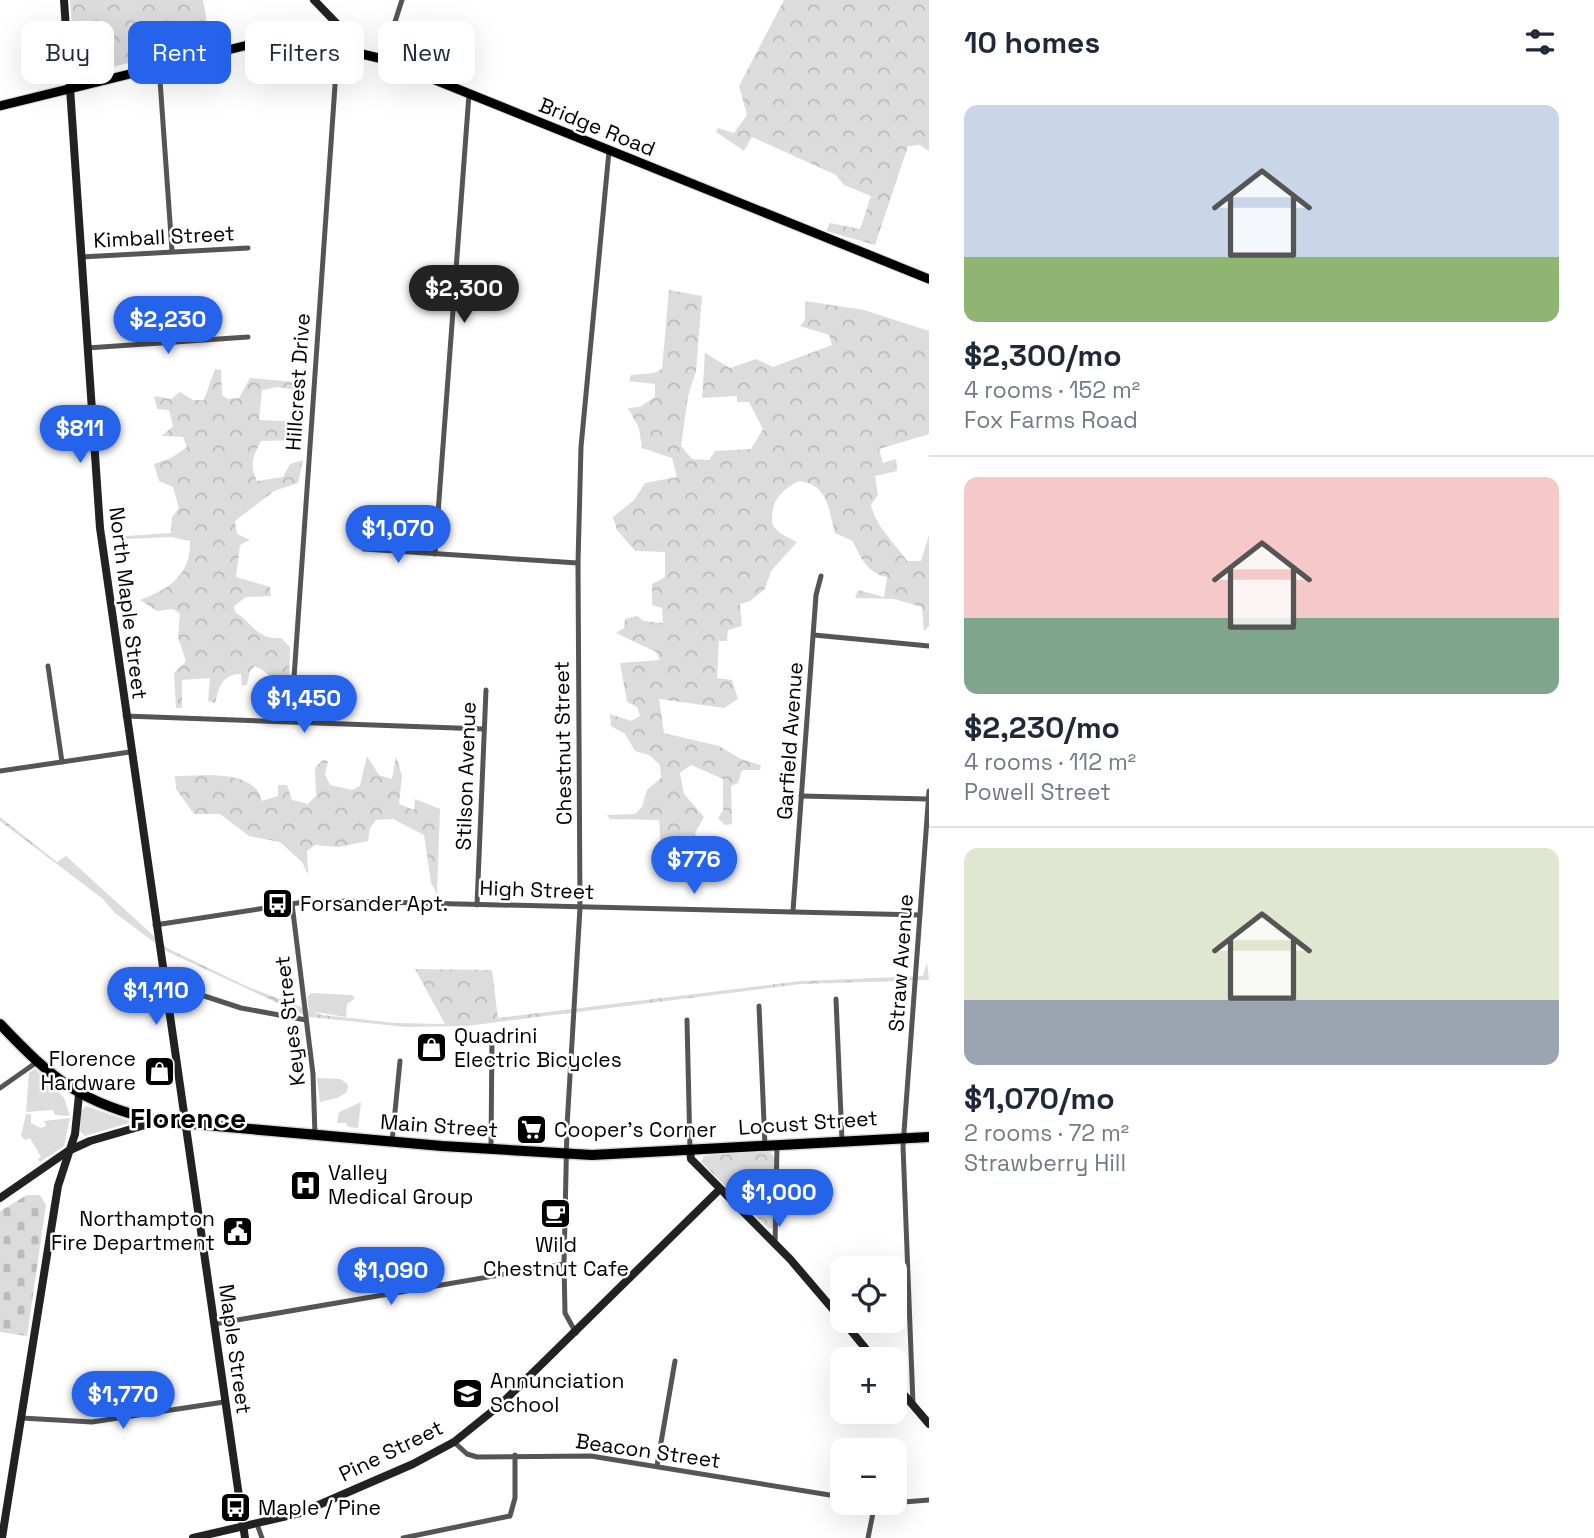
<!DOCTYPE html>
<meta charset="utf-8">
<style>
:root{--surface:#fff;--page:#f2f2f3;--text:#1f2937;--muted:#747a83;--line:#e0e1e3;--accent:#2563eb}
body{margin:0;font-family:"Space Grotesk",sans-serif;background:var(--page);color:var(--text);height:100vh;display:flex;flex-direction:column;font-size:26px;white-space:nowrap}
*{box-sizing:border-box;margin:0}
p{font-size:23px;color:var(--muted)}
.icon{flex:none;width:38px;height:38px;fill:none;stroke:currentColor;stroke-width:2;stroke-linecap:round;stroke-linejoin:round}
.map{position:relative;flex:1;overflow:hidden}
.sheet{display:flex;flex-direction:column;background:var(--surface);width:665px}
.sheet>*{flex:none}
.top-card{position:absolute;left:21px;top:21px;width:665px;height:63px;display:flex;gap:14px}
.controls{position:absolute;left:830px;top:1256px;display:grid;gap:14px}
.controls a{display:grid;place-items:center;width:77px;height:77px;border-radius:14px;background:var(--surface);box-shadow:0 7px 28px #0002;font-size:35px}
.price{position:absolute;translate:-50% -60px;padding:0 16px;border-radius:24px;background:var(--accent);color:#fff;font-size:23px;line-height:46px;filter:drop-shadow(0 2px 4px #0008)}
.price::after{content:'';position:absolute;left:50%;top:42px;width:21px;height:16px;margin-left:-10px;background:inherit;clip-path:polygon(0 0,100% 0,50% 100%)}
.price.current{background:#222;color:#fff}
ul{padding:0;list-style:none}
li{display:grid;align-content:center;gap:14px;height:371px;padding:0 35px}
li+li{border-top:2px solid var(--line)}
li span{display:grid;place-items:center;height:217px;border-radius:14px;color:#555}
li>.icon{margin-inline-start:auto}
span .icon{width:126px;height:126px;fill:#fffc;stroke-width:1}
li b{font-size:30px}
h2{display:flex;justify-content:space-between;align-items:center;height:84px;padding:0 35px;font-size:30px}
.chip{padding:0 24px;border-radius:14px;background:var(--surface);box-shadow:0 7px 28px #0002;font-size:24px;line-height:63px}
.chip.current{background:var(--accent);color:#fff}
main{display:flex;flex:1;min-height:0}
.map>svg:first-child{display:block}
.green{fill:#dcdcdc}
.forest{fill:url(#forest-crowns)}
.cemetery{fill:url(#cemetery-stones)}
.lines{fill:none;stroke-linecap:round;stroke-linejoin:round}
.primary-casing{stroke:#dbdbdb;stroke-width:11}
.highway-casing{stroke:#dbdbdb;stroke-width:13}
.street{stroke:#555;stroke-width:5}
.secondary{stroke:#222;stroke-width:8}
.primary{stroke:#000;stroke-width:9}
.highway{stroke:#000;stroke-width:10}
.labels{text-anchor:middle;stroke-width:5;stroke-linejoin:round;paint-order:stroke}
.street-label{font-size:21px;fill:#000;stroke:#fff}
.poi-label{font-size:21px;fill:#000;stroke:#fff;text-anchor:start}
.district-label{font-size:28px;font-weight:bold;fill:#000;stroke:#fff}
</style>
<main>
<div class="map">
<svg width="929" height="1538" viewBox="0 0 929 1538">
<defs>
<pattern id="forest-crowns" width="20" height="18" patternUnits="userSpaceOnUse" patternTransform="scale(1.75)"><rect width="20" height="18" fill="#dcdcdc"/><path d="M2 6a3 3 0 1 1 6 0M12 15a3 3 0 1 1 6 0" fill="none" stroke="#bbb"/></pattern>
<pattern id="cemetery-stones" width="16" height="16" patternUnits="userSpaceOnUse" patternTransform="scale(1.75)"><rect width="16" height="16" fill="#dcdcdc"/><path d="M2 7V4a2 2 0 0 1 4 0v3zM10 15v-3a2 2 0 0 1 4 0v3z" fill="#bbb"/></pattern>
</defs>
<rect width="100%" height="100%" fill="#fff"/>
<g class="green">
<polygon points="311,993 352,995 355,998 347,1004 346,1017 309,1011 307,997"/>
<polygon points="35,1069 64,1098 70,1116 55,1115 53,1110 26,1112 29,1073"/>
<polygon points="317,1078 341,1079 348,1085 347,1092 337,1098 320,1102"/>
<polygon points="361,1102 358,1128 348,1127 346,1123 337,1123 339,1112"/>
<polygon points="86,1106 129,1121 129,1123 85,1136 80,1131 81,1111"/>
<polygon points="26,1114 31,1114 31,1123 41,1128 46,1126 44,1121 70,1118 64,1146 40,1162 38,1159 41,1157 30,1138 25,1140 21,1136"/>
</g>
<g class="forest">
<polygon points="70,0 203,0 211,45 84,73 75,64"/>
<polygon points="784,0 929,0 929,151 920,145 908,146 875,245 826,231 830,223 860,229 871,196 844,185 836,175 752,137 744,151 716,132 718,128 734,133 747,115 739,86"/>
<path d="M669,290L702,296L696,371L688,396L681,446L692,459L709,460L715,451L751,449L763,429L749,402H737V396L702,398L705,353L730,368L756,359L773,367L832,345L829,335L800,326L805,320V301L864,310L929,331V434L879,449L883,463L896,459L897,471L875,476L878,495L871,505C876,527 894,542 907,561H921L929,535V626L924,631L922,607L894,599L855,598L858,590L884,597L887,577C868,574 860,557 853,541L835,533C828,509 829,485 799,481C779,491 769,504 773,526L781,534L797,542L771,571L765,589L750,601L740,604L742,626L728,630L727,641H719L717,678L732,680L738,699L724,708L659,699L664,733L719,746L741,759L761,765L760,770H742L738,783L731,786L732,824L725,825L718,818L723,811V779L691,765L680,773L684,794L704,817L695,833L701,849V871L688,865L671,867L669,851L661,847L659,820L610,819L607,815L635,814L642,807L647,790L661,778L660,765L649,755L635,751L625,734L611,726L610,714L631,721L640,716L637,707L627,702L620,663L660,660L656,652L616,633L624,628L625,619L637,616L644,621L663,623L662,608L652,605V584L665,577V552L635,551L617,530L613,517L634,500L645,483L677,477L672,458L642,448L639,428L628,408L640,407L655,397V384L629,381L631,375L654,373L662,369Z"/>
<path d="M215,369L221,370L222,395L228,399L239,398L250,378L305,383V391L277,387L262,390L259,420L302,422L301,440L261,441C253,456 249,465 257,481L283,477L290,464L303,460L298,483L274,491L235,521L237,534L250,540L240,545L236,577L270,587L271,596L246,597L234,606L235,612C252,623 258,640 281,638L290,647L289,691C275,685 269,672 255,666L250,671L247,685L242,686L241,674C221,675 220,686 215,703L208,701L210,678L182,680V708H176L174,673L186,661L178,637L180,614L173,609L157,611L140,600C169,589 191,575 190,541L171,537L127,539L125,536L171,533L172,517L179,508L173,487L159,481L154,464L171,458L187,447L183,437L162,436L173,426L169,410L157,409L154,396L171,399L180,392L193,400H204Z"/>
<path d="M367,756L379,775L392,779L396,756L402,776L399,804L414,810L415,799L440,809L437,894L431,883L424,835L393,819L376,820L370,828L368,841L339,847L315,845L307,851L308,874L302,862L280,842L249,836L220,814H194L176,789L175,776C200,776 255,768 262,801L278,796V785H287L292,800L308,804L316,796L315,768L323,760L328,761L325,774L330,785L352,790L360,786Z"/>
<polygon points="0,817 57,862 66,856 167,948 248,987 322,1015 396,1023 445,1024 415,969 492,970 498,1018 801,981 923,976 927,962 929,980 801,984 466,1026 406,1027 339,1020 308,1017 166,951 115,913 103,899 0,821"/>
<polygon points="769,1150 775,1158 774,1220 773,1228 769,1229 701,1162 704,1156"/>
</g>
<polygon class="cemetery" points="27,1195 40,1195 46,1205 27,1336 0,1332 0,1211"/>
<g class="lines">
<defs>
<polyline id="primary" points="0,106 248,45 315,43 383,59 929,279"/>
<path id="highway" d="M0,1024C53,1080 82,1104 159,1121L442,1146L592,1155L929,1137"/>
</defs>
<use href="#primary" class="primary-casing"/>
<use href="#highway" class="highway-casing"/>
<g class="street">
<polyline points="383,59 402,0"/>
<polyline points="159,66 172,251"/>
<polyline points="81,257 248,248"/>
<polyline points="87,348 248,337"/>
<polyline points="364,549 578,563"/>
<polyline points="435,554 469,94"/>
<polyline points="814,635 929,646"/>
<polyline points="48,666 62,762"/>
<polyline points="125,716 484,729"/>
<polyline points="291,721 336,71 340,47"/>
<polyline points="0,771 130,752"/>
<polyline points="801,796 928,799"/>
<polyline points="292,904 313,1074 315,1135"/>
<polyline points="477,905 486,690"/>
<polyline points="793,911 816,595 821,576"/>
<polyline points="155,925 304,902 338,901 920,915"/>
<polyline points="166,995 192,992 241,1008 306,1020"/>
<polyline points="836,999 842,1140"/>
<polyline points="759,1006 765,1145"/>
<polyline points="687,1020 690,1150"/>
<polyline points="0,1088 37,1062"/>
<polyline points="392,1142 400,1061"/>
<polyline points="491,1149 492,1035"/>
<polyline points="775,1245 777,1146"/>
<polyline points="214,1324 564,1264"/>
<polyline points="576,1333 565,1313 564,1264 567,1126 580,908 578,563 581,447 609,151"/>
<polyline points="913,1404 903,1146 929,791"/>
<polyline points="21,1418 92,1422 224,1402"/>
<polyline points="454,1442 467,1454 477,1457 591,1456 842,1497"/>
<polyline points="657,1466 675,1361"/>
<polyline points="891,1503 929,1500"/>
<polyline points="257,1524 262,1538"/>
<polyline points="403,1538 510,1516 515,1498 515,1455"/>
<polyline points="868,1538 875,1503"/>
</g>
<g class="secondary">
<polyline points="64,0 100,528 245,1538"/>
<polyline points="314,0 342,29 340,47"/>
<polyline points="690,1150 691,1159 790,1259 842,1320"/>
<polyline points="0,1198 68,1151 90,1141 159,1121"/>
<polyline points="843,1321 875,1360"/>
<polyline points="894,1383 929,1424"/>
<polyline points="2,1538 58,1186 75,1134 79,1095"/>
<polyline points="193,1538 300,1513 413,1464 454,1442 500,1405 720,1189"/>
</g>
<use href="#primary" class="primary"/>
<use href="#highway" class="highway"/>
</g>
<defs>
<symbol id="bus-square" viewBox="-11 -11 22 22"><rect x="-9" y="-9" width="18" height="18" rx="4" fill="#000" stroke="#fff"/><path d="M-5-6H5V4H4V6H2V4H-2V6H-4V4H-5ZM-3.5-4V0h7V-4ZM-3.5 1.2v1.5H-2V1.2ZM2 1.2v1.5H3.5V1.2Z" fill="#fff"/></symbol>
<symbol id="shop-square" viewBox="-11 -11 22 22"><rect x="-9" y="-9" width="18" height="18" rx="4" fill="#000" stroke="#fff"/><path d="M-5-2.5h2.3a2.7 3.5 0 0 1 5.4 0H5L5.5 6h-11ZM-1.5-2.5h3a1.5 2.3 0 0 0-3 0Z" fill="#fff"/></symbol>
<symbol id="supermarket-square" viewBox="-11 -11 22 22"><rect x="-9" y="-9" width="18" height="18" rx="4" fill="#000" stroke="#fff"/><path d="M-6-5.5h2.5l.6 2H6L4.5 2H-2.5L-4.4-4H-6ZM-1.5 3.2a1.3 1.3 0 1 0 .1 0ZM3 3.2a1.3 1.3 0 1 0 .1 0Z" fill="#fff"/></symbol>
<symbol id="hospital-square" viewBox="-11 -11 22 22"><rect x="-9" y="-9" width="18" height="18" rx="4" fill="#000" stroke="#fff"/><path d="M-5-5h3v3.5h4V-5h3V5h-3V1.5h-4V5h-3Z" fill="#fff"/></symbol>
<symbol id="cafe-square" viewBox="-11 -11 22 22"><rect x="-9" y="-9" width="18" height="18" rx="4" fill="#000" stroke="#fff"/><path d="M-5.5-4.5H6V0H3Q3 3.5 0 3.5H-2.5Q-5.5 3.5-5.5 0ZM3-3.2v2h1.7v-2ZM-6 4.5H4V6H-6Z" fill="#fff"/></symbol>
<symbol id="civic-square" viewBox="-11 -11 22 22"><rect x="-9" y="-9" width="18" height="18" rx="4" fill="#000" stroke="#fff"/><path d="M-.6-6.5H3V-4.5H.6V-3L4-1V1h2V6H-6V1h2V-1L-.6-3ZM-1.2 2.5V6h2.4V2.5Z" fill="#fff"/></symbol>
<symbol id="school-square" viewBox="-11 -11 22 22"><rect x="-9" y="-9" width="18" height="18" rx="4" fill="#000" stroke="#fff"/><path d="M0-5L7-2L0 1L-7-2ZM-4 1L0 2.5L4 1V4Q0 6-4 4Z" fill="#fff"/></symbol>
</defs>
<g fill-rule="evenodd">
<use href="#bus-square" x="260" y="886" width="35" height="35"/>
<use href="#shop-square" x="414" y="1030" width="35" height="35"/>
<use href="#shop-square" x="142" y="1054" width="35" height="35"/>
<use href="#supermarket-square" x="514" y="1112" width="35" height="35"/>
<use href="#hospital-square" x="288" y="1168" width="35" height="35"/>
<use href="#cafe-square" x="538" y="1196" width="35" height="35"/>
<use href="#civic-square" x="220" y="1214" width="35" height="35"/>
<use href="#school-square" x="450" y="1376" width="35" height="35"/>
<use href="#bus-square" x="218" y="1490" width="35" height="35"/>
</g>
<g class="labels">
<g class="street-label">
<text transform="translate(597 127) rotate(22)" y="7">Bridge Road</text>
<text transform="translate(164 237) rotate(-3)" y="7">Kimball Street</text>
<text transform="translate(298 382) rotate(-86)" y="7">Hillcrest Drive</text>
<text transform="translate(128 603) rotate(83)" y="7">North Maple Street</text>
<text transform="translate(790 741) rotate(-86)" y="7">Garfield Avenue</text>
<text transform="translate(563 743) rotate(-91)" y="7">Chestnut Street</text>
<text transform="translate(466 776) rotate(-88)" y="7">Stilson Avenue</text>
<text transform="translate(537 890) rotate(2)" y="7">High Street</text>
<text transform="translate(901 963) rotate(-86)" y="7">Straw Avenue</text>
<text transform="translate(290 1021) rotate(-97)" y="7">Keyes Street</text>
<text transform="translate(808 1123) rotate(-4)" y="7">Locust Street</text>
<text transform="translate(439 1126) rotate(4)" y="7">Main Street</text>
<text transform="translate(235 1349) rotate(82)" y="7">Maple Street</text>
<text transform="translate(391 1451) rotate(-26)" y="7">Pine Street</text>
<text transform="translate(648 1451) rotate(8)" y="7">Beacon Street</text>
</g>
<g class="poi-label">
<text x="300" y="911">Forsander Apt.</text>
<text x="454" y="1043">Quadrini<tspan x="454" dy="24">Electric Bicycles</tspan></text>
<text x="136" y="1066" text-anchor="end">Florence<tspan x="136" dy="24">Hardware</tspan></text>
<text x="554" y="1137">Cooper's Corner</text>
<text x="328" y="1180">Valley<tspan x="328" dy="24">Medical Group</tspan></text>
<text x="215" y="1226" text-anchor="end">Northampton<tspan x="215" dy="24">Fire Department</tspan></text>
<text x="556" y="1252" text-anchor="middle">Wild<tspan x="556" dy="24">Chestnut Cafe</tspan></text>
<text x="490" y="1388">Annunciation<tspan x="490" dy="24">School</tspan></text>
<text x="258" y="1515">Maple / Pine</text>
</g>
<g class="district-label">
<text x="188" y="1128">Florence</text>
</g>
</g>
</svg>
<div class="controls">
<a><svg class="icon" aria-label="locate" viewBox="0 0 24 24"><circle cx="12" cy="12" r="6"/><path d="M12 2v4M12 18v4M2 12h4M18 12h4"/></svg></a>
<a>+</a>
<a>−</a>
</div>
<b class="price current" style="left:464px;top:325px">$2,300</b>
<b class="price" style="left:168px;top:356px">$2,230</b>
<b class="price" style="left:80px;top:465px">$811</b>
<b class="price" style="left:398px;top:565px">$1,070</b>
<b class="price" style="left:304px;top:735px">$1,450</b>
<b class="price" style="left:694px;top:896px">$776</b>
<b class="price" style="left:156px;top:1027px">$1,110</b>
<b class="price" style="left:779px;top:1229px">$1,000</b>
<b class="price" style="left:391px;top:1307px">$1,090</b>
<b class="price" style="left:123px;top:1431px">$1,770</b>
<div class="top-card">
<a class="chip">Buy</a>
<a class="chip current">Rent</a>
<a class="chip">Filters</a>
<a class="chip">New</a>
</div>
</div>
<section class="sheet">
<h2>10 homes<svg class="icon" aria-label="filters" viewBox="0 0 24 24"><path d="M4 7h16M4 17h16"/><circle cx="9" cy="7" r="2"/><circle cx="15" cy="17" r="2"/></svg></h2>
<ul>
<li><span style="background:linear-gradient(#c9d6e8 70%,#8fb573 0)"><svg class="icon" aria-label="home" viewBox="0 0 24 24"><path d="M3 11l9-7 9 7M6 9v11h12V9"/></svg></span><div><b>$2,300/mo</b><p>4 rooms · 152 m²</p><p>Fox Farms Road</p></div></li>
<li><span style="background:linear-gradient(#f6c9c9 65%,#7fa58c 0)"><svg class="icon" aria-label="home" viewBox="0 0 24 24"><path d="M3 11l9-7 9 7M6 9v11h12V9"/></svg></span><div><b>$2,230/mo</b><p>4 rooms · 112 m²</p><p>Powell Street</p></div></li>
<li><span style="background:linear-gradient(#dfe7d0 70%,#9aa5b1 0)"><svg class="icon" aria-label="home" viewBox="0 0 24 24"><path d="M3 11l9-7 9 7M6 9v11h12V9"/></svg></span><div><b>$1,070/mo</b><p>2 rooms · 72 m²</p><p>Strawberry Hill</p></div></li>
</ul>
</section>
</main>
